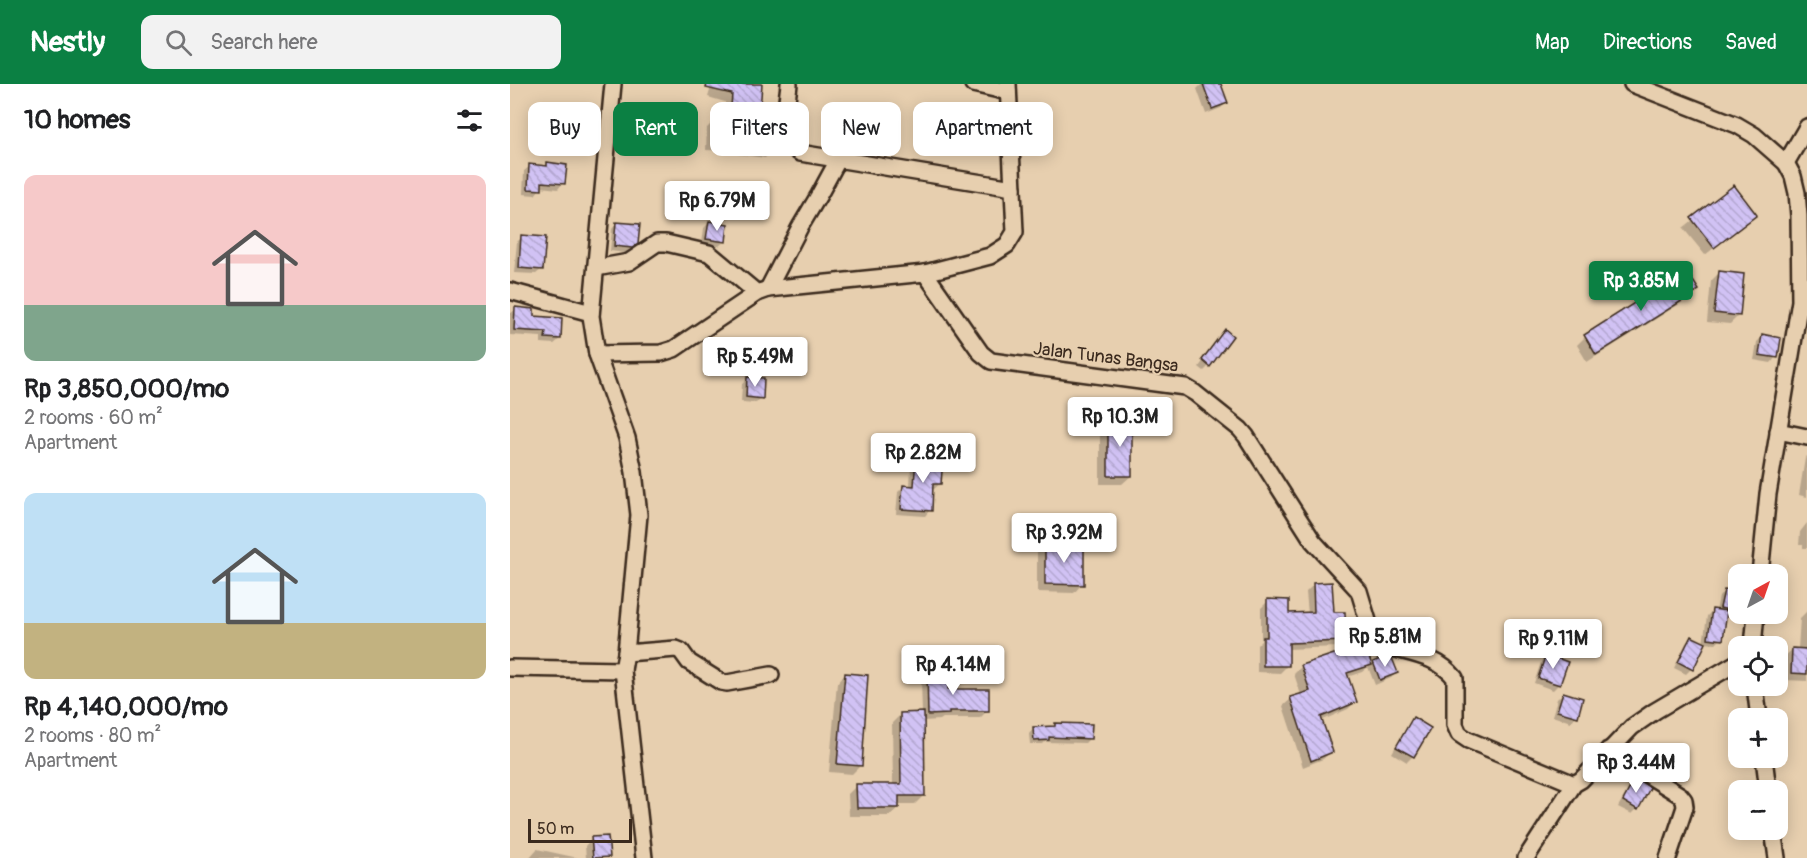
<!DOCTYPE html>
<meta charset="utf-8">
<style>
:root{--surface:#fff;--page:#f2f2f2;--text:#202124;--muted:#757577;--accent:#0b8043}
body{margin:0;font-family:Pangolin,sans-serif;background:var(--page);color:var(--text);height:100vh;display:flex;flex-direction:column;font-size:22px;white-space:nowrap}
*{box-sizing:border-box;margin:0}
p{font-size:20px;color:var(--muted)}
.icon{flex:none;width:33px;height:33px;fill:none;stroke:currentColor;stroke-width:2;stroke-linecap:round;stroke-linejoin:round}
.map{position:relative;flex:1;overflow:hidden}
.details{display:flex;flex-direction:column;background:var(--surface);width:510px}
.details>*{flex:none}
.banner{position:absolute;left:18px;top:18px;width:570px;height:54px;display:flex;gap:12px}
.needle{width:39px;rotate:40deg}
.tools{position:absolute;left:1218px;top:480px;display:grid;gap:12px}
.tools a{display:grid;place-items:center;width:60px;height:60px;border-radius:12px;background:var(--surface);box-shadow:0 3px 15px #0003;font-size:30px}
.scale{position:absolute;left:18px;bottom:15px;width:104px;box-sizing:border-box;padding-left:6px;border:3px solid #3b2a1e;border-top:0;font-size:16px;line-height:21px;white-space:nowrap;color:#3b2a1e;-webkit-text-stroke:4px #e7cfaf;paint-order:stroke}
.price{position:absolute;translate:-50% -51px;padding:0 14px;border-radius:6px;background:#fff;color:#222;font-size:20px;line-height:39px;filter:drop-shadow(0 2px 3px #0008)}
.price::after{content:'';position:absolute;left:50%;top:36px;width:18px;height:14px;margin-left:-9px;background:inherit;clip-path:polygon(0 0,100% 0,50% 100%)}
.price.current{background:var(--accent);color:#fff}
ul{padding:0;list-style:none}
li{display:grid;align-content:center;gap:12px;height:318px;padding:0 24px}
li span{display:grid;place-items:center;height:186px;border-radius:12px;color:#555}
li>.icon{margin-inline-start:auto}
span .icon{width:108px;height:108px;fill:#fffc;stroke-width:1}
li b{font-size:26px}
h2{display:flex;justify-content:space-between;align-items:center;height:72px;padding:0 24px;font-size:26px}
.chip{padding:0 21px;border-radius:12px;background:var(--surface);box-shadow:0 3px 15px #0003;font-size:21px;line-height:54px}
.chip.current{background:var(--accent);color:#fff}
header{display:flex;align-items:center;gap:36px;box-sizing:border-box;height:84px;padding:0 30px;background:var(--accent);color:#fff}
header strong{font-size:28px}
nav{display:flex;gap:33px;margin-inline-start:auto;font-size:21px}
.search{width:420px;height:54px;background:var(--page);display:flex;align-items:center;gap:15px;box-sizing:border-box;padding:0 21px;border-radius:12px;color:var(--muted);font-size:22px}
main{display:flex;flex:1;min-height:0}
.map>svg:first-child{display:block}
.shadow{fill:#0003}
.building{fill:url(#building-back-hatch);stroke:#3b2a1e;stroke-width:1.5}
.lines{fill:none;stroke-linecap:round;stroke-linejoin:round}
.minor-casing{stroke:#3b2a1e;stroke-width:20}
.minor{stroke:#e7cfaf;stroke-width:15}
.labels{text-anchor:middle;stroke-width:4.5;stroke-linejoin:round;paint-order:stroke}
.street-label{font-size:18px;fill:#3b2a1e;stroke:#e7cfaf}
</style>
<header>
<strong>Nestly</strong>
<div class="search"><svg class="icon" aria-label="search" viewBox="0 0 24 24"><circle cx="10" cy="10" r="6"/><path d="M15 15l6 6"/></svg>Search here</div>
<nav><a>Map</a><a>Directions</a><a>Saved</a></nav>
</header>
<main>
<section class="details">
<h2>10 homes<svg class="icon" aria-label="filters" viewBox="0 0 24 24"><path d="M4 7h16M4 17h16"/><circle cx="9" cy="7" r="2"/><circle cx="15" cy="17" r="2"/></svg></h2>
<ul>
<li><span style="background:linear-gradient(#f6c9c9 70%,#7fa58c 0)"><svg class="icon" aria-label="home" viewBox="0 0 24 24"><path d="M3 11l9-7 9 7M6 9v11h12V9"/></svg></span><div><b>Rp 3,850,000/mo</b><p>2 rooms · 60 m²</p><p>Apartment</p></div></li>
<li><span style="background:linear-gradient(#bfe0f5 70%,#c2b280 0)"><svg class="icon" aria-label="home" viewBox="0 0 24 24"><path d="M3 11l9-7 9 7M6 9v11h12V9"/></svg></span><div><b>Rp 4,140,000/mo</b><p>2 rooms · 80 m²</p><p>Apartment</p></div></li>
</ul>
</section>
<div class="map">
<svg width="1297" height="774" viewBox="0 0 1297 774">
<defs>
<pattern id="building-back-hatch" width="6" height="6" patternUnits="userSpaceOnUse" patternTransform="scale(1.5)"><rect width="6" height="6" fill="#d1c2f4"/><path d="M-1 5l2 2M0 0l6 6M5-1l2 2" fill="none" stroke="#b4a7d1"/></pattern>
</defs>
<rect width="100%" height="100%" fill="#e7cfaf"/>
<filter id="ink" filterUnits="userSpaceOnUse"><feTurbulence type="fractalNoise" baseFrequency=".0167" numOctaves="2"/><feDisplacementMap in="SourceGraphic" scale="12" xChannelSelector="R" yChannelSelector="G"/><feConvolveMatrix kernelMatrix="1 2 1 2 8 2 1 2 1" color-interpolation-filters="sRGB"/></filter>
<g filter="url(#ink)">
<g class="shadow">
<polygon points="202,0 250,0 247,42 262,66 255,74 220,69 220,67 196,66 197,44 205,36 213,37 215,18 198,13"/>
<polygon points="692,0 709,0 716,19 711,24 696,30 687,5"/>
<polygon points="333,31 347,61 341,66 325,65 328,37"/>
<polygon points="38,80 53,99 48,105 31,103 30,105 25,111 13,110 14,87 20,82 34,83"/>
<polygon points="1224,103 1245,131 1236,139 1195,171 1173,144"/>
<polygon points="107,139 126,160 116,169 100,167 102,145"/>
<polygon points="199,139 215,157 209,162 192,160 194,144"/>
<polygon points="12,153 32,185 26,190 4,189 7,158"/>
<polygon points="1176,188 1187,206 1179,214 1077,278 1067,261 1075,253"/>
<polygon points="1209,189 1228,232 1220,240 1197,238 1201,197"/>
<polygon points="6,225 22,234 50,255 44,260 31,259 31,253 0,251 0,230"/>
<polygon points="712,251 699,282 694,287 689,283"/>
<polygon points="1253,252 1266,273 1261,279 1244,276 1247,258"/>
<polygon points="238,295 251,314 246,319 231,318 232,300"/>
<polygon points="598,339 621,392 612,400 590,400 590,347"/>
<polygon points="1297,372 1297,413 1289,411 1295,374"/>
<polygon points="406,374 430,400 424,405 421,405 420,426 415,432 386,430 388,408 393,403 400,403 401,379"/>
<polygon points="1297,439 1297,464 1293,464 1293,461 1289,461 1290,448"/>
<polygon points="536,461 572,500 564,509 527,508 527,469"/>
<polygon points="803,501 822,529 835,556 828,563 777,565 777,582 770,589 747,588 747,561 751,557 751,524 758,517 777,531 798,530 796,508"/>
<polygon points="1214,507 1228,510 1228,530 1234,530 1229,534 1215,531 1211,555 1206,560 1194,559 1181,585 1176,590 1164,584 1176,559 1181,554 1193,560 1197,532 1203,526 1206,527 1209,513"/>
<polygon points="1297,527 1297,597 1274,596 1275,572 1283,565 1288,565 1290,534"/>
<polygon points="854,562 860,582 864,579 886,589 881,594 865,601 858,583 852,588 837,593 846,617 838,625 811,637 821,668 813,675 793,683 773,622 781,615 791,611 784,590 792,582"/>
<polygon points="1036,572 1049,600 1043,606 1024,599 1031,578"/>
<polygon points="418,589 437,607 477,627 470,634 433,634 430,636 413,637 414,711 405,720 388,720 388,724 379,732 339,732 338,710 347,701 383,701 382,639 391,630 412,630 411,596"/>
<polygon points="335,590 351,681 342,690 319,688 327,599"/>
<polygon points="1053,609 1066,632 1061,638 1042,632 1047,615"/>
<polygon points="904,635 919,644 903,672 897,678 882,669 898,641"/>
<polygon points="546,641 580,654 575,659 535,658 533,660 520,660 519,650 523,645 543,644"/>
<polygon points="1125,696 1127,725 1122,730 1108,723 1120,702"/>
<polygon points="97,753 99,774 76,774 75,762 82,754"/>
<polygon points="27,765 68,774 19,774"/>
</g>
<g class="building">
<polygon points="197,0 252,0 249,40 266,43 264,67 227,62 227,60 203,59 204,35 220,35 222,10 196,4"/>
<polygon points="693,0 711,0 718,19 702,25"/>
<polygon points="333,29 351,31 348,62 330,60"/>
<polygon points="37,78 57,81 55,100 32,98 32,106 18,105 19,80 37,82"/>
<polygon points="1224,101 1247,131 1204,164 1181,134"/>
<polygon points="199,137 218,140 216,158 196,155"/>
<polygon points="106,138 130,140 128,160 122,164 104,162"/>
<polygon points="11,151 36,153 33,186 9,184"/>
<polygon points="1176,186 1189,206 1086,271 1074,251"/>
<polygon points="1209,187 1234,190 1230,232 1204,229"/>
<polygon points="5,223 24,225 24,232 52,234 51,255 35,254 36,248 4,246"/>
<polygon points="715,245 723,252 700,283 692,276"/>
<polygon points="1252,250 1271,254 1268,274 1249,271"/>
<polygon points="237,293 254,294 253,315 236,313"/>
<rect x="598" y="337" width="24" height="55"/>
<polygon points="406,372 433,374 431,400 423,400 422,427 391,425 393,401 404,402"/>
<polygon points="535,459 574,460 574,501 535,500"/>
<polygon points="822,498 824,528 835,528 836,557 779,559 779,582 753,582 753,553 757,553 757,515 779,516 779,529 804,528 803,499"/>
<polygon points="1214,506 1228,508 1228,528 1210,524"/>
<polygon points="1202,525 1217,527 1213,556 1198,554"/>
<polygon points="1181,552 1196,559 1183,586 1168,578"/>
<polygon points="854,560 862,581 837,589 847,618 811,633 823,668 801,677 780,613 800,607 791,581"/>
<polygon points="1282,564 1297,565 1297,590 1281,589"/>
<polygon points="1036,570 1058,578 1050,601 1028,594"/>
<polygon points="877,572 882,574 888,589 870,596 863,578"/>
<polygon points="438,587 438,605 479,605 479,627 439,627 439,630 418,631 417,588"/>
<polygon points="335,589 358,591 352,682 327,680"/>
<polygon points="1053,608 1073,614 1068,633 1047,627"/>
<polygon points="414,628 415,712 389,712 389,724 347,724 346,700 391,700 390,629"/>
<polygon points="903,633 921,644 904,673 886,663"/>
<polygon points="545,639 582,640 581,655 539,653 539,656 524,657 523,643 545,642"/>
<polygon points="1125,694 1140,704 1128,726 1113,717"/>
<polygon points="98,752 100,773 83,774 81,753"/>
</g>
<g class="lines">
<defs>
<g id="minor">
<polyline points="103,0 81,232 87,270 117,354 124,388 129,431 116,569 113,586 134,774"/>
<path d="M279,0C277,22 268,56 290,69L503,104"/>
<polyline points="463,0 498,8"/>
<polyline points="1122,0 1227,41 1244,51 1276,79 1283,92 1287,109 1289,132 1290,217 1258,410 1250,490"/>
<polyline points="1276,79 1297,43"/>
<polyline points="86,184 119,178 147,159 156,159 199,169 247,209"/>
<polyline points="415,189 480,172 497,161 505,148 498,0"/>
<polyline points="258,205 290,143 309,111 328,76"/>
<polyline points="0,207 81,229"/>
<path d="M87,270L151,269L164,265L247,209L258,205L415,189L471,269L481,277L675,303L685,309L730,345L736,352L803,457L849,507L864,557C871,561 879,562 886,565C909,571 930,575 945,594V641L949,650L958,656L1064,700"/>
<polyline points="1268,347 1297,353"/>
<polyline points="1243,562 1246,530"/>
<polyline points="116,569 166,565 171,567 179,578 211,598 217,599 261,591"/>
<polyline points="0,584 113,586"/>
<polyline points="1245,602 1249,634"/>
<polyline points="1098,666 1170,711 1174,716 1175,723 1158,774"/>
<polyline points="1254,674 1258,706"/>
<polyline points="1263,746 1267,774"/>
<polyline points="1016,774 1064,700 1071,696 1122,643 1145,627 1228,578"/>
</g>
</defs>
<use href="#minor" class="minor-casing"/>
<use href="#minor" class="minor"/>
</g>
</g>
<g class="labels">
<g class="street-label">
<text transform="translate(596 273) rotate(7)" y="6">Jalan Tunas Bangsa</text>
</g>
</g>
</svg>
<div class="tools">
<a><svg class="needle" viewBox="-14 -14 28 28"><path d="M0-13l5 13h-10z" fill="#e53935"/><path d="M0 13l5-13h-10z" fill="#757577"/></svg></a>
<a><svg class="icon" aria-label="locate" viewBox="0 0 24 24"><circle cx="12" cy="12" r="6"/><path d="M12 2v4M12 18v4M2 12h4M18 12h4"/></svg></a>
<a>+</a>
<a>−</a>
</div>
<div class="scale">50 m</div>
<b class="price" style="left:207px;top:148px">Rp 6.79M</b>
<b class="price current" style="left:1131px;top:228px">Rp 3.85M</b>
<b class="price" style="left:245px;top:304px">Rp 5.49M</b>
<b class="price" style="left:610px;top:364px">Rp 10.3M</b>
<b class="price" style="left:413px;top:400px">Rp 2.82M</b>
<b class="price" style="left:554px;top:480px">Rp 3.92M</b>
<b class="price" style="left:875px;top:584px">Rp 5.81M</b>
<b class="price" style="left:1043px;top:586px">Rp 9.11M</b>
<b class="price" style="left:443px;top:612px">Rp 4.14M</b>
<b class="price" style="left:1126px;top:710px">Rp 3.44M</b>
<div class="banner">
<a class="chip">Buy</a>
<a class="chip current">Rent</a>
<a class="chip">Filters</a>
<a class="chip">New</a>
<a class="chip">Apartment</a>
</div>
</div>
</main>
